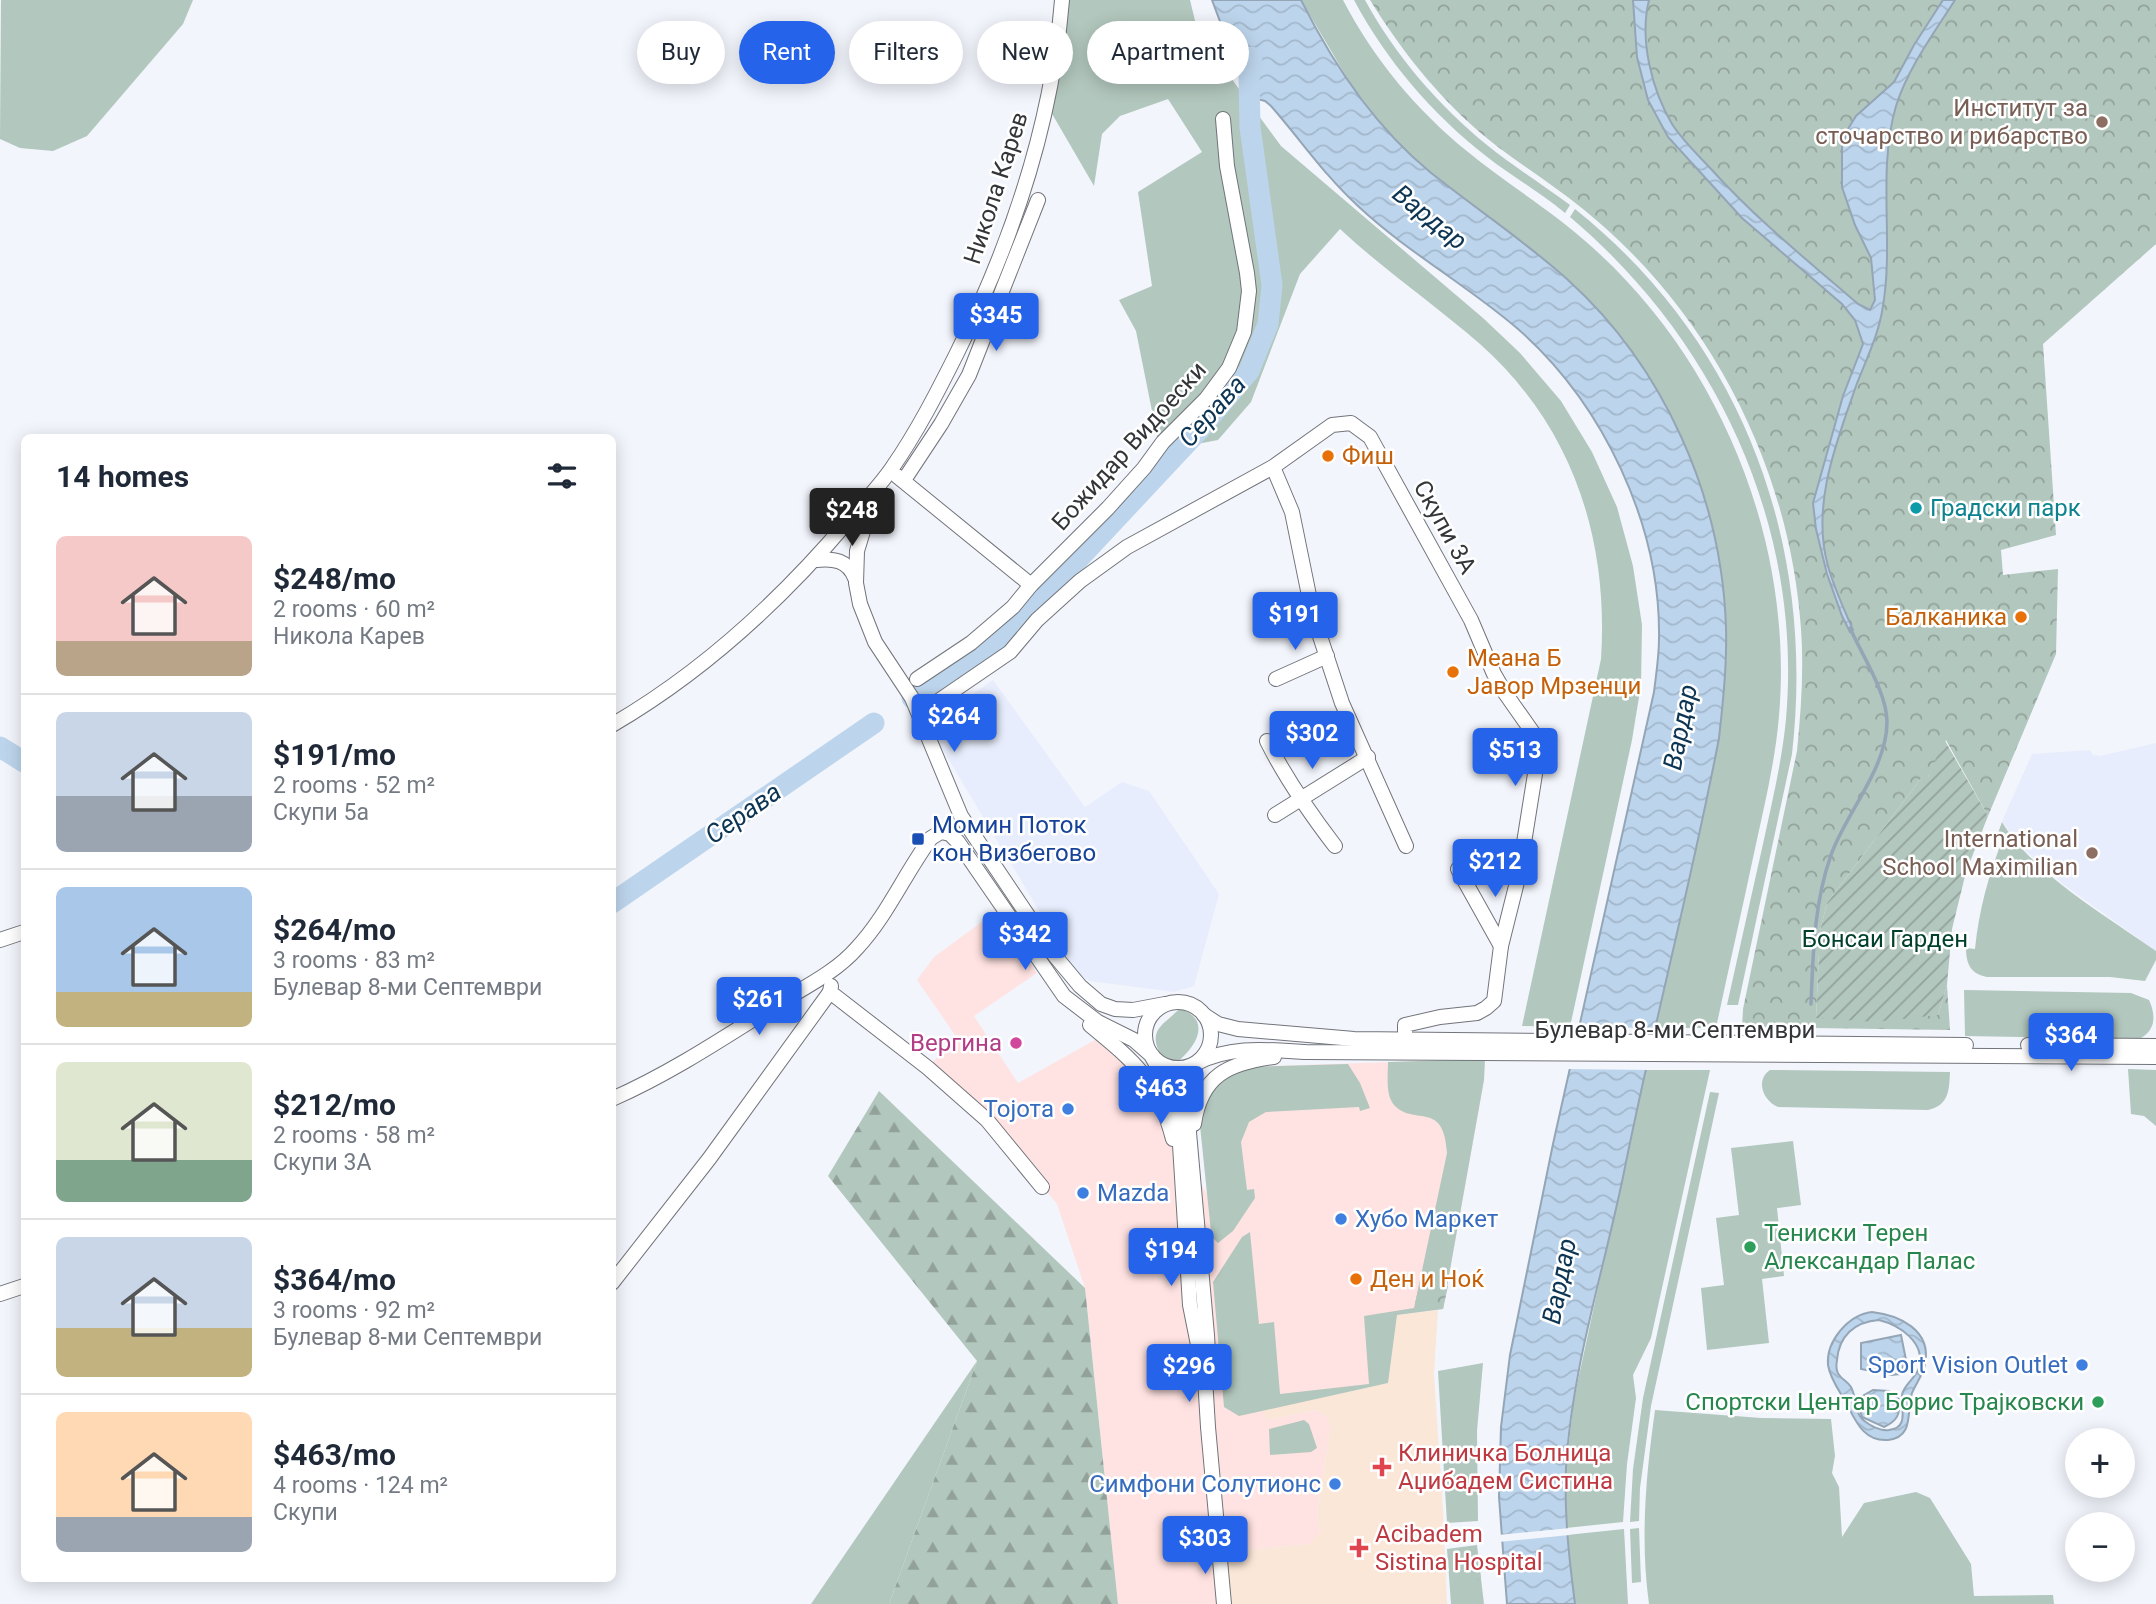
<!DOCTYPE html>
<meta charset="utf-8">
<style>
:root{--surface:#fff;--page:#f6f6f7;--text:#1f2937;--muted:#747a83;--line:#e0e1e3;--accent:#2563eb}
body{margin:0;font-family:Roboto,sans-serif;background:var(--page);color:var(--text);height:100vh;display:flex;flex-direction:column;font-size:26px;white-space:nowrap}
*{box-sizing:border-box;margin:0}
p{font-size:23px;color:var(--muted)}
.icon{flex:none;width:38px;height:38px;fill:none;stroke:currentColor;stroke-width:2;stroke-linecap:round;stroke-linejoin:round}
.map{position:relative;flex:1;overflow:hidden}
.panel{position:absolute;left:21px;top:434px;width:595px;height:1148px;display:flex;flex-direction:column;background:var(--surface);border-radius:10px;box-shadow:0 4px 18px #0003}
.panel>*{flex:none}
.top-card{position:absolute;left:637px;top:21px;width:665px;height:63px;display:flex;gap:14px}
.tools{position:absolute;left:2065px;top:1428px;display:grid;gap:14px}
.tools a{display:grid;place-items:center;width:70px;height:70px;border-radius:50%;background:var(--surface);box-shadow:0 4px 18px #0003;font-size:35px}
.price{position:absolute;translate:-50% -60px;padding:0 16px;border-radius:7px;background:var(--accent);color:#fff;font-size:23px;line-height:46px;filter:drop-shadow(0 2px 4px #0008)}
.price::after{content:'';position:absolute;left:50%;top:42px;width:21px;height:16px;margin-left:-10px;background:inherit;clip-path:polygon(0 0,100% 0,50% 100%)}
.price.on{background:#222;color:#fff}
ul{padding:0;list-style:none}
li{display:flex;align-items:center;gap:21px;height:175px;padding:0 35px}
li+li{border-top:2px solid var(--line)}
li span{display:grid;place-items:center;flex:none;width:196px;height:140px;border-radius:10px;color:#555}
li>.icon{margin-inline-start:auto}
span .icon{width:84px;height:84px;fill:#fffc;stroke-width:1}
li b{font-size:30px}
h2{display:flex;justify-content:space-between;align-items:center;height:84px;padding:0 35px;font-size:30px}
.pill{padding:0 24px;border-radius:32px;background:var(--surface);box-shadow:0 4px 18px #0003;font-size:24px;line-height:63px}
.pill.on{background:var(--accent);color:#fff}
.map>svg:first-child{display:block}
.commercial{fill:#ffe3e2}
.built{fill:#e7edfc}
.medical{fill:#fae7d7}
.grass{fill:#b2c7bd}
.forest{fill:url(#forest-firs)}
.park{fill:url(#park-crowns)}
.garden{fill:url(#garden-furrows)}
.water{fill:url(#water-waves);stroke:#94a5b6;stroke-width:2;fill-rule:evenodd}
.pier{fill:#f2f5fc}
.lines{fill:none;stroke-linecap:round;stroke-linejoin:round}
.stream{stroke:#94a5b6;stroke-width:3.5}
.river{stroke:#bdd5ec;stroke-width:21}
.minor-casing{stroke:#71747a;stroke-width:16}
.minor{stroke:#fff;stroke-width:14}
.education-dot{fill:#8d6e63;stroke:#fff;stroke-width:2.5}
.food-dot{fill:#e8710a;stroke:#fff;stroke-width:2.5}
.culture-dot{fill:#0f9aa8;stroke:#fff;stroke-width:2.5}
.transit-dot{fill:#1a4fb4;stroke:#fff;stroke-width:2.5}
.hotel-dot{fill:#d1479c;stroke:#fff;stroke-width:2.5}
.shop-dot{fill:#3f7fe0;stroke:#fff;stroke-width:2.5}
.leisure-dot{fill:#2e9e5b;stroke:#fff;stroke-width:2.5}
.health-dot{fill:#e0444e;stroke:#fff;stroke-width:2.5}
.labels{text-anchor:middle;stroke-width:5;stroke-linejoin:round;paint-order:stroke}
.education-label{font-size:24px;fill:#785e54;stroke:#fff;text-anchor:end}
.street-label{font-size:24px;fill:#343538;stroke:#fff}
.food-label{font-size:24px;fill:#c56008;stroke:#fff;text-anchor:start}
.culture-label{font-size:24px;fill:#0d838f;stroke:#fff;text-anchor:start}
.transit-label{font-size:24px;fill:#164399;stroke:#fff;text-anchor:start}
.park-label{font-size:24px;fill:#01412c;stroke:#fff}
.hotel-label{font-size:24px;fill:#b23c85;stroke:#fff;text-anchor:end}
.shop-label{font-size:24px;fill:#366cbe;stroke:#fff;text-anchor:end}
.leisure-label{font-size:24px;fill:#27864d;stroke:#fff;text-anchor:start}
.health-label{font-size:24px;fill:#be3a42;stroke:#fff;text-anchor:start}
.water-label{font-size:26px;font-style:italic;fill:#0c3453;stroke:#fff}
</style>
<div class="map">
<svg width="2156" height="1604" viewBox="0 0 2156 1604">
<defs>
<pattern id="forest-firs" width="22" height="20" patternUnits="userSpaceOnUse" patternTransform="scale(1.75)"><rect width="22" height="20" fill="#b2c7bd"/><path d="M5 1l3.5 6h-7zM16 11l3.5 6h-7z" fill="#92a29b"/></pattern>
<pattern id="park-crowns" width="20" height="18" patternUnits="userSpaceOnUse" patternTransform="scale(1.75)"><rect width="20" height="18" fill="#b2c7bd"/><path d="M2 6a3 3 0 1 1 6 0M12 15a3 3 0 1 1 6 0" fill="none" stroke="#92a29b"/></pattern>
<pattern id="garden-furrows" width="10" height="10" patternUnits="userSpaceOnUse" patternTransform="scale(1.75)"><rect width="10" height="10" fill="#b2c7bd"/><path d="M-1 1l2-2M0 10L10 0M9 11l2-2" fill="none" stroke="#92a29b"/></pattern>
<pattern id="water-waves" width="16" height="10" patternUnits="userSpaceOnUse" patternTransform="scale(1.75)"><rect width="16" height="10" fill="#bdd5ec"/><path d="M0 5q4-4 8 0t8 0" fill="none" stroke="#a3b7cb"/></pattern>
</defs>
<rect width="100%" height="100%" fill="#f2f5fc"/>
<polygon class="commercial" points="994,913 1011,933 1037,973 974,1016 1018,1083 1102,1036 1135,1072 1207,1194 1203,1154 1242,1067 1485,1059 1484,1080 1443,1309 1397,1315 1388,1383 1265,1409 1266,1420 1316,1410 1325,1415 1331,1425 1317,1512 1320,1532 1311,1544 1239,1551 1230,1604 1118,1604 1085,1288 1057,1204 1038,1181 928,1068 955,1035 917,980 934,957"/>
<g class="built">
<polygon points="993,680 1085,807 1122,782 1149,791 1219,894 1194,986 1174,992 1090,981 1077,974 928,725"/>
<polygon points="2156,743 2156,951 2064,885 2017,843 2002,821 2032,754 2090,750 2093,755 2100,756"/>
</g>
<polygon class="medical" points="1438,1310 1434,1374 1443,1510 1447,1604 1230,1604 1226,1560 1239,1551 1310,1544 1320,1532 1317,1512 1331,1425 1325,1415 1316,1410 1266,1420 1264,1409 1388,1383 1397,1315"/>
<g class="grass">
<polygon points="1,0 193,0 183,24 87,136 53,151 20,148 0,139"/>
<path d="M1068,0H1190L1198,33L1281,146L1483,318L1520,353L1561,401L1592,452L1617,507L1633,566L1642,625L1641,685L1632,740L1570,1027L1522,1026L1601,659C1609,538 1572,426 1480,344C1434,304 1384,270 1340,229L1300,274L1251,402L1218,440L1160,451L1136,331L1119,300L1152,286L1138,192L1202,152L1168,99L1120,116L1102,134L1094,186L1051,112L1066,31Z"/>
<path d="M1301,0H1343C1373,58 1417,111 1468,152C1508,185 1554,212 1592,247C1721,362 1794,543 1779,716C1775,764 1763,811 1753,858C1741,915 1728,971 1716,1028H1655L1710,786L1723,593L1708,514L1691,459L1679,431L1625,341L1568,280L1429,171L1404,148L1381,123L1350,83Z"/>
<path d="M1354,0H1365C1395,55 1438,105 1487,145C1513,166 1543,185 1570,205L1565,213C1540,192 1511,176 1486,156C1432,114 1386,60 1354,0Z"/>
<path d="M1575,209C1743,343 1816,544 1792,754L1738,1005H1727C1739,951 1751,897 1763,844C1772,802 1782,761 1786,719C1803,526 1716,340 1570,217Z"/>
<path d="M2002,822C2032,873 2108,917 2156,951V960L2145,981L2110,977H1987C1971,974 1966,964 1966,948L1975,949C1979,909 1989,873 2004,836L1998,833Z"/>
<path d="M1964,990L2131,993L2149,1000C2156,1015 2156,1031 2139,1039L1965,1036Z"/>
<path d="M1180,1008C1214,1021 1194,1049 1176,1063L1160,1054C1147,1028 1166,1024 1180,1008Z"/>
<path d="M1485,1059L1484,1080L1443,1309L1397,1315L1388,1383L1239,1416L1224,1407L1213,1282L1242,1237L1250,1232L1259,1324L1274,1322L1280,1394L1369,1384L1364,1316L1414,1308L1447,1153C1444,1100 1415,1126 1395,1106C1385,1096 1388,1075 1388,1062Z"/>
<polygon points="1348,1064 1360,1083 1370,1108 1360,1111 1359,1107 1266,1112 1249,1122 1241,1142 1247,1190 1254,1189 1255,1198 1233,1231 1218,1243 1213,1238 1211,1232 1199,1116 1213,1086 1242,1067"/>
<polygon points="2128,1069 2156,1070 2156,1126 2144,1116 2131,1114"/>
<polygon points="1645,1070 1710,1070 1651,1338 1633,1375 1636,1398 1627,1464 1623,1522 1566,1528 1566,1467 1574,1399"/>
<path d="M1770,1070L1950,1072C1949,1091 1949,1105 1928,1110L1778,1107C1763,1101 1755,1080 1770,1070Z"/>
<polygon points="1710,1092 1719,1093 1651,1406 1640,1488 1639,1521 1630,1522 1633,1469 1643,1398"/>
<polygon points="1793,1141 1801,1205 1777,1208 1784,1276 1762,1279 1769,1343 1707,1350 1701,1288 1724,1285 1716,1218 1739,1215 1731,1148"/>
<polygon points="977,1361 889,1604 811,1604"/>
<polygon points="1483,1363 1477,1431 1478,1521 1447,1523 1438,1371"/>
<path d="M1655,1410L1761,1418L1831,1419L1835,1456L1832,1473L1839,1487L1842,1537L1864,1503L1916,1492L1930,1498L1971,1564L1974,1596L2053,1595L2054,1604H1649C1640,1539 1646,1475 1655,1410Z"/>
<polygon points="1304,1420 1309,1424 1317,1448 1311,1452 1270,1455 1269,1429"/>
<polygon points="1639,1528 1641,1582 1632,1583 1630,1529"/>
<polygon points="1624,1529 1628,1604 1575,1604 1567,1535"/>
<polygon points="1477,1545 1484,1604 1451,1604 1447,1549"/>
</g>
<polygon class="forest" points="879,1091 1085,1288 1118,1604 889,1604 977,1361 828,1176"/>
<g class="park">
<path d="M1370,0H2156V244L2043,344L2056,535L2001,550L2003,575L2058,569L2056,654L1988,816L1946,740L1928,777H1922L1827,903L1820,931L1816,1018L1938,1015L1947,985L1950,1030L1742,1027L1743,1009L1797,751C1801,711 1804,670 1801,629C1790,468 1710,311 1583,209C1556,187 1526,168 1498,147C1446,107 1404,55 1370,0Z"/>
<polygon points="1420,1281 1448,1286 1443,1309 1415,1304"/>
<polygon points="1478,1556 1481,1579 1465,1581 1463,1558"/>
</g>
<polygon class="garden" points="1944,739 1988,816 1966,872 1952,929 1947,985 1938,1015 1875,1022 1816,1018 1820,931 1827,903 1922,777 1928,777"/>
<g class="water">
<path d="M1212,0H1301C1333,64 1374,126 1430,172C1476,209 1525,241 1568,280C1664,367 1722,497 1726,628C1727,665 1723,702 1719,738C1691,885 1652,1030 1623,1177C1603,1273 1572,1368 1566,1467C1564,1513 1569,1558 1575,1604H1507L1499,1497L1501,1427L1510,1355L1553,1144L1654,692C1656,675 1659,657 1659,639C1661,525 1603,404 1518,329C1467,285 1407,252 1358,206C1325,176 1300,139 1271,106L1265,101L1257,99L1230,48Z"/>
<path d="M1633,0H1649C1639,40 1652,90 1672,124C1683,141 1698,155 1711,169C1756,219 1807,260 1858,304L1870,310L1875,300L1871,258L1855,225L1842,187V147L1848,129L1856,116L1894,82L1914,45L1943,0H1955C1934,33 1908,68 1896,106C1877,171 1894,240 1883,306C1879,334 1866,360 1856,386C1836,443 1811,506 1828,566C1834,588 1844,609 1853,630L1850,632L1842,616L1827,574L1816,529L1813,503L1843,396L1863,344L1855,320L1842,304L1742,218L1668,137L1648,100L1637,57Z"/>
<path d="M1872,1312C1899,1315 1932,1330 1925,1364C1923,1375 1916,1383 1912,1393C1906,1411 1915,1437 1888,1440C1861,1442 1854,1416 1844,1399C1838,1389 1830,1378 1828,1365C1826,1341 1848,1315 1872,1312ZM1879,1320C1899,1325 1926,1342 1919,1368C1916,1378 1903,1385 1902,1395C1901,1409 1909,1428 1889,1430C1883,1431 1879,1429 1874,1427C1851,1416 1860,1406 1851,1387C1848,1382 1843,1380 1840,1376C1836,1372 1836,1365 1837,1360C1839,1336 1854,1322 1879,1320Z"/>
<polygon points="1901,1335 1906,1360 1900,1374 1891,1375 1861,1369 1861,1343"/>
<path d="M1873,1390L1889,1391L1899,1399C1901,1414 1897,1421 1884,1427L1862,1417L1859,1407L1861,1397Z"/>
</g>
<g class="pier">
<polygon points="1576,1027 1658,1028 1649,1070 1567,1069"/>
<polygon points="1570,1528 1570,1535 1499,1542 1498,1535"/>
</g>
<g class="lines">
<path class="stream" d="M1811,1004C1813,954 1814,903 1831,855C1846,813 1887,768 1887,722C1887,693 1862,655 1850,628"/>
<g class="river">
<polyline points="912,698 988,648 1027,614 1200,429 1249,371 1268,324 1272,285 1250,127 1249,75 1252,57"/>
<polyline points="0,747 24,762"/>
<polyline points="612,903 874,723"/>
</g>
<defs>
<g id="minor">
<polyline points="1273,467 1292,512 1313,615 1342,703 1406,846"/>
<polyline points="897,476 1031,585"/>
<polyline points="904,480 941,424 969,375 1038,200"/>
<polyline points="880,492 867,518 857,551 856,583 860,604 875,642 912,698 961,816 1055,956 1080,986 1101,1004 1115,1009 1133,1010 1165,1004"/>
<path d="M816,560C833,558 848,560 855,578"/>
<polyline points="917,679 971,643 1013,607 1031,585 1108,508 1144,468 1163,442 1206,399 1229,368 1244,332 1249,291 1247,273 1227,166 1223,119"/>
<polyline points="1276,679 1327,656"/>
<polyline points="931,706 1010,652 1037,620 1080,581 1127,547 1273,467 1332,425 1351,423 1370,437 1471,620 1494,674 1505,693 1536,737 1539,749 1519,874 1501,946 1494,1001 1486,1008 1477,1013 1440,1017 1405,1025 1405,1041"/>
<path d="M612,725C703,672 781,600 848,521C862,504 879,487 892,468C917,432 937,393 957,353C1012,242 1052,124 1062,0"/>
<path d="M1267,741C1286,779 1309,812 1335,846"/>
<polyline points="1275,815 1368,757"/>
<polyline points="1458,869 1501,946"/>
<polyline points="0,940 24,932"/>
<polyline points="831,986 830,992 928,1068 987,1120 1042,1187"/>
<circle cx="1178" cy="1035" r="33"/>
<polyline points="1204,1015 1218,1024 1238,1029 1354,1039 1966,1045"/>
<path d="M1090,1025C1135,1062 1158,1081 1173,1139"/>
<polyline points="2028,1045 2156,1046"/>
<path d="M612,1099C671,1073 725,1037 779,1003C805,987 836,972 857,948C887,916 905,873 931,838L941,832L950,834L958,842L1064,996L1098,1022L1134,1040L1151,1055L1172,1092L1179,1129L1190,1305L1203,1370"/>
<path d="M1194,1124C1201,1075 1229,1063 1274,1057"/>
<polyline points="612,1283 709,1159 830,992"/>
<polyline points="0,1294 24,1286"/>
<path d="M1224,1604L1208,1427L1205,1378L1208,1353L1207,1335L1187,1110L1188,1083L1197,1063C1232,1045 1268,1050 1306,1052L2156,1057"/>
</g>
</defs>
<use href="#minor" class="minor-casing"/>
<use href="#minor" class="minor"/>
</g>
<g class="education-dot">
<circle cx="2102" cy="122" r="7"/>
<circle cx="2092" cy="853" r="7"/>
</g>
<g class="food-dot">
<circle cx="1328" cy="456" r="7"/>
<circle cx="2021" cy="617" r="7"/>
<circle cx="1453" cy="672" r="7"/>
<circle cx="1356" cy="1279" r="7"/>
</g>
<circle class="culture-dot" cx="1916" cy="508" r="7"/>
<rect class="transit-dot" x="911" y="832" width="14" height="14" rx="3.5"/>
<circle class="hotel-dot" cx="1016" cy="1043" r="7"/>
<g class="shop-dot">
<circle cx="1068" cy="1109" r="7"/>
<circle cx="1083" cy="1193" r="7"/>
<circle cx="1341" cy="1219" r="7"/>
<circle cx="2082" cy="1365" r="7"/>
<circle cx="1335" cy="1484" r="7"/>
</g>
<g class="leisure-dot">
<circle cx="1750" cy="1247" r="7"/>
<circle cx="2098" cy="1402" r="7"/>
</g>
<g class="health-dot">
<path d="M1378.5 1456.5h7v7h7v7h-7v7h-7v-7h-7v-7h7z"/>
<path d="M1355.5 1537.5h7v7h7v7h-7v7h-7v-7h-7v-7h7z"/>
</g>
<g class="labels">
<g class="education-label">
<text x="2088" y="116">Институт за<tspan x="2088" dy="28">сточарство и рибарство</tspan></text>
<text x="2078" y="847">International<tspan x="2078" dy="28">School Maximilian</tspan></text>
</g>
<g class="street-label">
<text transform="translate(996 188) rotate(-72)" y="8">Никола Карев</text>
<text transform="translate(1129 446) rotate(-48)" y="8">Божидар Видоески</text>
<text transform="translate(1445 527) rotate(61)" y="8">Скупи 3А</text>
<text x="1675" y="1038">Булевар 8-ми Септември</text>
</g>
<g class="food-label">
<text x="1342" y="464">Фиш</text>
<text x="2007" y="625" text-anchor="end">Балканика</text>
<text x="1467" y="666">Меана Б<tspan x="1467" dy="28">Јавор Мрзенци</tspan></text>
<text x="1370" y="1287">Ден и Ноќ</text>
</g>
<g class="culture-label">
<text x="1930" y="516">Градски парк</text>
</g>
<g class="transit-label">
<text x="932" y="833">Момин Поток<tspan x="932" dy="28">кон Визбегово</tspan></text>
</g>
<g class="park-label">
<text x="1885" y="947">Бонсаи Гарден</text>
</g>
<g class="hotel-label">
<text x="1002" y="1051">Вергина</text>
</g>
<g class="shop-label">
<text x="1054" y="1117">Тојота</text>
<text x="1097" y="1201" text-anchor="start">Mazda</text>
<text x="1355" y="1227" text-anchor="start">Хубо Маркет</text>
<text x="2068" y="1373">Sport Vision Outlet</text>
<text x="1321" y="1492">Симфони Солутионс</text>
</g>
<g class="leisure-label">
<text x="1764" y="1241">Тениски Терен<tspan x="1764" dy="28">Александар Палас</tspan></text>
<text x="2084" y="1410" text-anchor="end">Спортски Центар Борис Трајковски</text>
</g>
<g class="health-label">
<text x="1398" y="1461">Клиничка Болница<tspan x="1398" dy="28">Аџибадем Систина</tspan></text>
<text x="1375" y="1542">Acibadem<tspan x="1375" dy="28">Sistina Hospital</tspan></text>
</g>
<g class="water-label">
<text transform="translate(1430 217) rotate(39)" y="9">Вардар</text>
<text transform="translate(1212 411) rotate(-48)" y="9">Серава</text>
<text transform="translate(1680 727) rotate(-79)" y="9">Вардар</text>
<text transform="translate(743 813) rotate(-35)" y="9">Серава</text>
<text transform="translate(1559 1281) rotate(-79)" y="9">Вардар</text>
</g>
</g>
</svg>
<div class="tools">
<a>+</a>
<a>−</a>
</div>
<b class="price" style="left:996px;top:353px">$345</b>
<b class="price on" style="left:852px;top:548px">$248</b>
<b class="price" style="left:1295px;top:652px">$191</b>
<b class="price" style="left:954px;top:754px">$264</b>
<b class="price" style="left:1312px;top:771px">$302</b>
<b class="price" style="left:1515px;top:788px">$513</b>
<b class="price" style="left:1495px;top:899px">$212</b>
<b class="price" style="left:1025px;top:972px">$342</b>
<b class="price" style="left:759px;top:1037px">$261</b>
<b class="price" style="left:2071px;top:1073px">$364</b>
<b class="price" style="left:1161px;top:1126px">$463</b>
<b class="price" style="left:1171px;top:1288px">$194</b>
<b class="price" style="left:1189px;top:1404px">$296</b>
<b class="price" style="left:1205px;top:1576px">$303</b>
<div class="top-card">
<a class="pill">Buy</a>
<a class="pill on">Rent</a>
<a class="pill">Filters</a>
<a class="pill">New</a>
<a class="pill">Apartment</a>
</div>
<section class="panel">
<h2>14 homes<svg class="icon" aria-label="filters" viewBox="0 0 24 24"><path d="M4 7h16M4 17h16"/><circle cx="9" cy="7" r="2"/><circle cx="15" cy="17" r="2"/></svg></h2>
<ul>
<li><span style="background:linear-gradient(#f6c9c9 75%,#b9a48a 0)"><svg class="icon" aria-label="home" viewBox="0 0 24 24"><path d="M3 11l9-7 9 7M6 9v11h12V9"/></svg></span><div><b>$248/mo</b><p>2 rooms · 60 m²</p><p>Никола Карев</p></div></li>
<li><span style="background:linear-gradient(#c9d6e8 60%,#9aa5b1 0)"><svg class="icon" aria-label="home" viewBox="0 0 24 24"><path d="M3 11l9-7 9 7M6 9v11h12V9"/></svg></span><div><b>$191/mo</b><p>2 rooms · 52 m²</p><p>Скупи 5а</p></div></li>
<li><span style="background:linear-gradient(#a9c7e8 75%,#c2b280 0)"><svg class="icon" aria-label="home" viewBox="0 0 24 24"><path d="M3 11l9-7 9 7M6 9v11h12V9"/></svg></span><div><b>$264/mo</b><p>3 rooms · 83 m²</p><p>Булевар 8-ми Септември</p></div></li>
<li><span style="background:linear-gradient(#dfe7d0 70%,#7fa58c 0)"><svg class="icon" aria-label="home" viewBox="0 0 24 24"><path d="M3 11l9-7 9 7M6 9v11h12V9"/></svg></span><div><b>$212/mo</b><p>2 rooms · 58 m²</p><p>Скупи 3А</p></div></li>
<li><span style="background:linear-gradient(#c9d6e8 65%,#c2b280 0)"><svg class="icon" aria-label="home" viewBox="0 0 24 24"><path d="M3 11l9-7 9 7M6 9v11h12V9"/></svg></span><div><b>$364/mo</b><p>3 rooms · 92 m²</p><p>Булевар 8-ми Септември</p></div></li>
<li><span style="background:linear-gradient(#ffd9b3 75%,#9aa5b1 0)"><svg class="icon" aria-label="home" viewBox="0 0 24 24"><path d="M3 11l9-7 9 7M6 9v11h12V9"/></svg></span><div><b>$463/mo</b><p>4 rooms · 124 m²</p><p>Скупи</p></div></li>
</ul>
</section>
</div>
